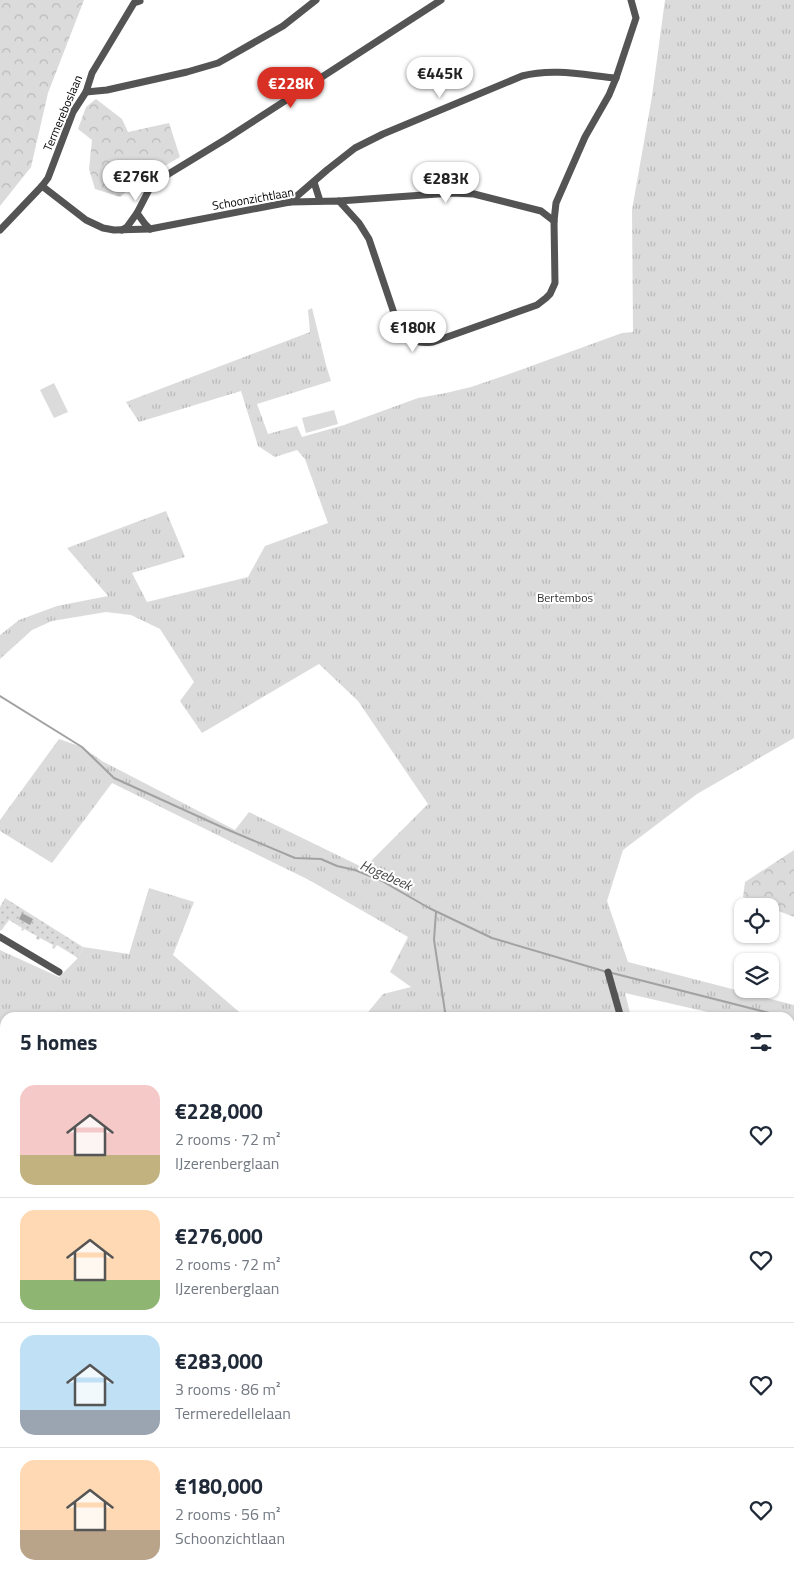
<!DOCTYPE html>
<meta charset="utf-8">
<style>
:root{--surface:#fff;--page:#f6f6f7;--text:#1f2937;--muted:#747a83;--line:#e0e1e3;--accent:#d93025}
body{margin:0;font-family:"Titillium Web",sans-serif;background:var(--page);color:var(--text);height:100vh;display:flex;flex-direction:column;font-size:19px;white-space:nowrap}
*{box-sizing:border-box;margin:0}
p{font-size:16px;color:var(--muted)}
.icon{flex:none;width:28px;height:28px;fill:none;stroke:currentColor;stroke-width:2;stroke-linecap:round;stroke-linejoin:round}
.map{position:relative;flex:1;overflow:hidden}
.sheet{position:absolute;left:0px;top:1012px;width:795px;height:571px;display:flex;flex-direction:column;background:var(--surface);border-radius:15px 15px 0 0;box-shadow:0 1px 4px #0004}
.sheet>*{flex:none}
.tools{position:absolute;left:734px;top:898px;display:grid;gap:10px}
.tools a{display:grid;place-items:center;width:45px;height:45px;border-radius:10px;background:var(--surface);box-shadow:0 1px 4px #0004;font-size:25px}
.price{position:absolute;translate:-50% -42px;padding:0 11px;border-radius:18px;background:#fff;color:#222;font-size:16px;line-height:32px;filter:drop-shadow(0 1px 2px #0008)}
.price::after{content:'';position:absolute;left:50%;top:30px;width:15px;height:11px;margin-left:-8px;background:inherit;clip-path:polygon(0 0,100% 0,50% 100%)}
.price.selected{background:var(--accent);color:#fff}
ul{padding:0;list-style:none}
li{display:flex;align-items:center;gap:15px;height:125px;padding:0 20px}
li+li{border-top:1px solid var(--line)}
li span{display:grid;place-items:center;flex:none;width:140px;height:100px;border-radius:15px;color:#555}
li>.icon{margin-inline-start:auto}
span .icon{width:60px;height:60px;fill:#fffc;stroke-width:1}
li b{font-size:21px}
h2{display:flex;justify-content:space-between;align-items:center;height:60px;padding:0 20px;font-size:21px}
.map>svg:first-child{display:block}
.grass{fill:url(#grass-tufts)}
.forest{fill:url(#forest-crowns)}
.garden{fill:url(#garden-dots)}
.pitch{fill:#dbdbdb}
.water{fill:#a2a2a2}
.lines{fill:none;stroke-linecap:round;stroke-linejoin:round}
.stream{stroke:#a2a2a2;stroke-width:2}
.street{stroke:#545454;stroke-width:7}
.secondary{stroke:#212121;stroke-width:10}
.labels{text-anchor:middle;stroke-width:4;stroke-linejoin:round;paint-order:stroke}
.street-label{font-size:12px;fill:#000;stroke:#fff}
.park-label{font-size:12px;fill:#323232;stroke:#fff}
.water-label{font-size:14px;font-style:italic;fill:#434343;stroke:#fff}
</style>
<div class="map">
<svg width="794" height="1583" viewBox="0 0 794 1583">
<defs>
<pattern id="grass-tufts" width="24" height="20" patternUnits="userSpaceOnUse" patternTransform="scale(1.25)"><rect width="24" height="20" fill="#dbdbdb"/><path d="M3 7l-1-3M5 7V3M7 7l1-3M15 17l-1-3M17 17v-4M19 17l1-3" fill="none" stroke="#bababa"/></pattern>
<pattern id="forest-crowns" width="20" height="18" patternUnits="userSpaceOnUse" patternTransform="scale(1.25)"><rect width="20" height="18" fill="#dbdbdb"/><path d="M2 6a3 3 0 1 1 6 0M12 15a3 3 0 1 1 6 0" fill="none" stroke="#bababa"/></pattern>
<pattern id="garden-dots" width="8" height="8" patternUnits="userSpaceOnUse" patternTransform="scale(1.25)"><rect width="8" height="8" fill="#dbdbdb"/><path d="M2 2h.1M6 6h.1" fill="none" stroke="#bababa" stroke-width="1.8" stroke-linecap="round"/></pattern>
</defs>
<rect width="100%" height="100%" fill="#fff"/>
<g class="grass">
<polygon points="665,0 794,0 794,738 697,794 623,850 607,901 628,962 794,1005 794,1033 790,1032 790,1018 729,1017 625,993 631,1017 364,1017 383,994 411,987 390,972 408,937 309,880 112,783 52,863 0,831 0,820 59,739 82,747 102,761 235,830 249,812 364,868 428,804 358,701 319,664 202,733 180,701 194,682 160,629 131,615 106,612 52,621 32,630 0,659 0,635 19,620 57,606 108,596 67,548 166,511 185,557 132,573 147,602 248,577 265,546 328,523 305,459 297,450 275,457 258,446 241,391 139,422 126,402 310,332 308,310 312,308 326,365 331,381 257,404 268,434 297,426 302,437 344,425 418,398 446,393 471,387 512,373 622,333 633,332 632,210 652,96"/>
<polygon points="149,888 194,902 173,955 245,1017 5,1018 5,1061 0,1063 0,950 59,977 78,958 83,947 129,954"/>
<polygon points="794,1506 794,1582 784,1579 790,1579 790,1513"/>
</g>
<g class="forest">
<polygon points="0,0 84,0 48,93 31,167 0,206"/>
<polygon points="96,99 122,119 128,132 169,123 180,157 139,181 120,197 95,189 89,169 92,140 78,129 86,107"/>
<polygon points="794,850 794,917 743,897 745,882"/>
<polygon points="5,1546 5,1579 51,1579 53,1583 0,1583 0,1557"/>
<polygon points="83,1579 109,1579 111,1583 76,1583"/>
<polygon points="165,1579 305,1579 302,1583 168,1583"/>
<polygon points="403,1579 573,1579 569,1583 405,1583"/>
<polygon points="638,1579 756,1579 761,1583 639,1583"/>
<polygon points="768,1579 784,1579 794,1583 765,1583"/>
</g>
<polygon class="garden" points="5,898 83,947 78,958 57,945 54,949 52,948 53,945 40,938 39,940 36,939 37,936 24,929 23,931 21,930 22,928 9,920 1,931 0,930 0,907"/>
<g class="pitch">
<polygon points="54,383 68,412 54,418 40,390"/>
<polygon points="334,410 338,424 306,433 302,418"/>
<polygon points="5,1061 5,1101 0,1085 0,1063"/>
</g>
<polygon class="water" points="22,913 33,919 30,925 19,919"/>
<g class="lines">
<g class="stream">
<polyline points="0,696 82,747 114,778 226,829 295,858 321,859 337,866 355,870 382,881 429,908 492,938 607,972"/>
<polyline points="436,912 434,940 446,1018"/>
<polyline points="612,973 789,1018"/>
</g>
<g class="street">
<polyline points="86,92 107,90 187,72 218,63 283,26 316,0"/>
<polyline points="314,182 320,201"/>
<path d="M42,186L86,220L103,228L114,230L150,229L290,202L339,201L359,223L369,239L397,322C408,338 413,345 433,342L537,305L546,298L550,294L555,283L554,221L556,203L585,137L609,95L616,78L636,18L631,0"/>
<polyline points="339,201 452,193 474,194 541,211 554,221"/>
<path d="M290,202L327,170L355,148L383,134L522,76C553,68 584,75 616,78"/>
<polyline points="137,213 152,184 226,139 441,0"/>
<polyline points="0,230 42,186 48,178 73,112 86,92 92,73 134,3 140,1"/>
<polyline points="122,230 127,227 137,213 145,224 150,229"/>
<polyline points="0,937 59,972"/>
<polyline points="608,972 621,1018"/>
<polyline points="790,1067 794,1065"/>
<polyline points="0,1443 5,1446"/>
<polyline points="112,1579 114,1583"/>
</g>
<g class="secondary">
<polyline points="790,1051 794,1049"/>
<polyline points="0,1254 5,1254"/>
</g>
</g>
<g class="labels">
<g class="street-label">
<text transform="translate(63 113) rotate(-67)" y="4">Termereboslaan</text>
<text transform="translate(253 199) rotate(-10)" y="4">Schoonzichtlaan</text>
</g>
<g class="park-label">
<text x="565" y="602">Bertembos</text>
</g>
<g class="water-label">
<text transform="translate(386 875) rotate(24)" y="5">Hogebeek</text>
</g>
</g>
</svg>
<div class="tools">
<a><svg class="icon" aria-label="locate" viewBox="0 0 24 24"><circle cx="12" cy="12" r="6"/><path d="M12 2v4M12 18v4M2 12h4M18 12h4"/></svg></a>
<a><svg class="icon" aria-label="layers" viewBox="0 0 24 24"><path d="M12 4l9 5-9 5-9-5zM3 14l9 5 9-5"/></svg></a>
</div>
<b class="price" style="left:440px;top:99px">€445K</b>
<b class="price selected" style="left:291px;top:109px">€228K</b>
<b class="price" style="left:136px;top:202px">€276K</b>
<b class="price" style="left:446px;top:204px">€283K</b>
<b class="price" style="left:413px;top:353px">€180K</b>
<section class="sheet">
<h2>5 homes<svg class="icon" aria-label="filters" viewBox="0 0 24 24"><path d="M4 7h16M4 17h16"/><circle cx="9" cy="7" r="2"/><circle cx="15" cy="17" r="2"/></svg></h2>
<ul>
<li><span style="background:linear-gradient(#f6c9c9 70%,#c2b280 0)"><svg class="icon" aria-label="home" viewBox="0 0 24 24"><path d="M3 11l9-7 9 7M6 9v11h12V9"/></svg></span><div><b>€228,000</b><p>2 rooms · 72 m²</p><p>IJzerenberglaan</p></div><svg class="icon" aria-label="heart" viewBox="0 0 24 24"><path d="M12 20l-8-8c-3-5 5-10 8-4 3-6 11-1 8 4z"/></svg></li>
<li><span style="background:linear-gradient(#ffd9b3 70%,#8fb573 0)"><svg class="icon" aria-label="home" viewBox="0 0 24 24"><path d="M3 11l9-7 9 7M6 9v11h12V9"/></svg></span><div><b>€276,000</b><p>2 rooms · 72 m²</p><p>IJzerenberglaan</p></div><svg class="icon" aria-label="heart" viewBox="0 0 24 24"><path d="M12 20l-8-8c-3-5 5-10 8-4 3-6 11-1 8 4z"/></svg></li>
<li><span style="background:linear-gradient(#bfe0f5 75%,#9aa5b1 0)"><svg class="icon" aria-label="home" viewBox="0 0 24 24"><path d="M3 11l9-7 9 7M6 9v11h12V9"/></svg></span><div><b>€283,000</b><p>3 rooms · 86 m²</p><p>Termeredellelaan</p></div><svg class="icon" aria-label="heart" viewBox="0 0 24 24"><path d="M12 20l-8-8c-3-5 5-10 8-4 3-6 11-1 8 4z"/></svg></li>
<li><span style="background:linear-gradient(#ffd9b3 70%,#b9a48a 0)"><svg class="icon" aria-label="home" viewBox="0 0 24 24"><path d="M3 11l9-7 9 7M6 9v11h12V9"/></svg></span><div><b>€180,000</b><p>2 rooms · 56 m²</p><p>Schoonzichtlaan</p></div><svg class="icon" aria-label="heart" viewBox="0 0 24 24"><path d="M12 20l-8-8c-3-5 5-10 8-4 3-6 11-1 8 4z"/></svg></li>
</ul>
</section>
</div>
